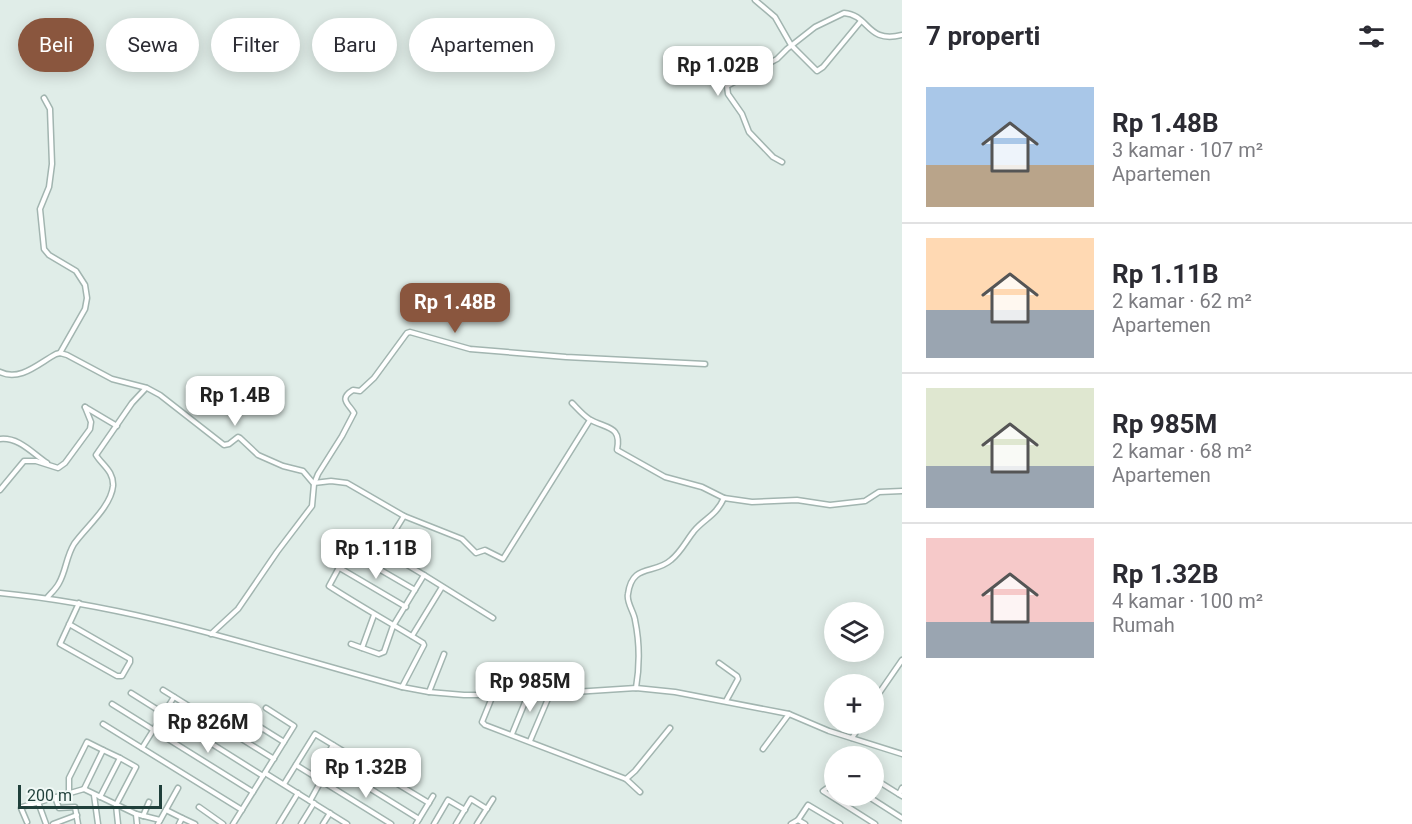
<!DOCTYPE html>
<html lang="id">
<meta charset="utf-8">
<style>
:root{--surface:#fff;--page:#f7f7f7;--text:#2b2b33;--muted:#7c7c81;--line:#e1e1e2;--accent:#8a563e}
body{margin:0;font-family:Roboto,sans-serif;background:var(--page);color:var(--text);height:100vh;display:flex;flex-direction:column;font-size:22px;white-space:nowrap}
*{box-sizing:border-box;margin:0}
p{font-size:20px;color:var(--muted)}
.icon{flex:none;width:33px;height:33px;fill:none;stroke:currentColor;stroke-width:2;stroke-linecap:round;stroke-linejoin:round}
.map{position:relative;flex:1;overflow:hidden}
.sheet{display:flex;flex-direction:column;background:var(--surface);width:510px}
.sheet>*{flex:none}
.top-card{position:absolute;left:18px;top:18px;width:570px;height:54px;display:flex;gap:12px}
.tools{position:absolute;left:824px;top:602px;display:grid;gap:12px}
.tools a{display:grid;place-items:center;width:60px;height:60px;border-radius:50%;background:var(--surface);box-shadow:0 3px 15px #0003;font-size:30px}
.scale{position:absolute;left:18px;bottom:15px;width:144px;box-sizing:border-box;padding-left:6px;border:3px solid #1f3f3a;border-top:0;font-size:16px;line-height:21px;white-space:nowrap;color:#1f3f3a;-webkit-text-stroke:4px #f1f9f6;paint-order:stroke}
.price{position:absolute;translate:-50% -51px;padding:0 14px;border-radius:12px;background:#fff;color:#222;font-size:20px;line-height:39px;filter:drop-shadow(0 2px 3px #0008)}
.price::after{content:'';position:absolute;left:50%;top:36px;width:18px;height:14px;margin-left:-9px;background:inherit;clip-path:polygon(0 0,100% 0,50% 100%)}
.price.active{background:var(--accent);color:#fff}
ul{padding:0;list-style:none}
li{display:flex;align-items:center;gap:18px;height:150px;padding:0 24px}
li+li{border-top:2px solid var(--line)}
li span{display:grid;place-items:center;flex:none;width:168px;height:120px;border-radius:0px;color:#555}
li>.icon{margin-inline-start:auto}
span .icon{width:72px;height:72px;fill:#fffc;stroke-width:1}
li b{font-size:26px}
h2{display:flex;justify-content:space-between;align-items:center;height:72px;padding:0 24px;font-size:26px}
.pill{padding:0 21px;border-radius:27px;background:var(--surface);box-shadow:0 3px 15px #0003;font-size:21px;line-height:54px}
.pill.active{background:var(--accent);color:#fff}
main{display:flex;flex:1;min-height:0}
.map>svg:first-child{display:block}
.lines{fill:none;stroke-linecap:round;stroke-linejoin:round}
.minor-casing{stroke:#a2b5b0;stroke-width:7}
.minor{stroke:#fff;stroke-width:4}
</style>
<main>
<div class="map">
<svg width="902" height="824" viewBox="0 0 902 824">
<rect width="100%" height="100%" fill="#e0ede8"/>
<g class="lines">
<defs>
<g id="minor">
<polyline points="755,0 775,17 791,45 817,71 823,67 861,21"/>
<polyline points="44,98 50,109 52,164 49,187 40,209 44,249 49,255 76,271 85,285 87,298 85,309 60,353"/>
<path d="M782,162L773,157L749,132L742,114L728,94L727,86L777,59L787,49L815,27L844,13C870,15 866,44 902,35"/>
<path d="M0,372C20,382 39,363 56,354L60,353L67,355L112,379L147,388L160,395L224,445L229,444L238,437L240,438L258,455L283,466L303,471L314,484"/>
<path d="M572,403C577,408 583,415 589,419C606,429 622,425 617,450L665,477L702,487L724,498"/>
<polyline points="85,407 117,426"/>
<path d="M0,439C19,437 32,453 47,463"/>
<polyline points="314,483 331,481 347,483 404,516 462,539 476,553 485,550 503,559 590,420"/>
<polyline points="0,490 24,461 36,461 58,468 65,463 90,429 91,422 85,407"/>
<polyline points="383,550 404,516"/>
<polyline points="348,551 415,590"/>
<polyline points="338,567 406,607"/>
<polyline points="424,575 493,618"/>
<path d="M0,593C138,606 269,651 402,687L429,692L464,695H528L636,688L675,692L789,714L829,731L902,754"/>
<path d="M47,598C51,593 56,589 59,583C66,571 66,557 74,544C85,528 111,507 113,486C114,471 102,465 96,455L132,403L146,388"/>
<polyline points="69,624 130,659 130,662 122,676 117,676 60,644 79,603"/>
<path d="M211,634L238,609L277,552L312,506L314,484L318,474L342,436L354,413C349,404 338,399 353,390L360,391L374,378L407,333L410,332L470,349L566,357L705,364"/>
<polyline points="412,636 442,587"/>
<polyline points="351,644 362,648 374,615"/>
<path d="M362,648L379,654L384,652L393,626L424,575L359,536L348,551L329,586C360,606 392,624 423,643L424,645L402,687"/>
<polyline points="719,663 737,676 738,679 726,701"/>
<path d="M636,688C640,664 640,644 635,620C634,612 626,602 628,594C632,563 654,575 671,560C681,552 686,541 694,531C706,517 715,517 724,498L752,502L797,500L830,505L865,501L879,492L902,491"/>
<polyline points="163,690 274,759"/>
<polyline points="429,692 444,654"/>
<polyline points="131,693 263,776"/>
<polyline points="493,695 482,722 485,725 626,779 635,771 670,728"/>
<polyline points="873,702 902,660"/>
<polyline points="112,704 253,792"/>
<polyline points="103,724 242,810"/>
<polyline points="217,724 228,707 284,742"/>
<polyline points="512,734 528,695"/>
<polyline points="852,738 862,723"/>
<polyline points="530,741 550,694"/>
<polyline points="142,748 174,697"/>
<polyline points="763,749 789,714"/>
<polyline points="324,760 419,819"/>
<polyline points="296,765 391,824"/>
<polyline points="265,773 347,824"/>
<polyline points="314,777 333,745"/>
<polyline points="873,778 902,796"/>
<polyline points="626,779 640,792"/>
<polyline points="834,783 823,791 875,824"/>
<polyline points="284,784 315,734 429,803"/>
<polyline points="69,792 69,778 87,742 103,750 84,789"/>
<polyline points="899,794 902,788"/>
<polyline points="94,795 98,824"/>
<polyline points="866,795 902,818"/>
<polyline points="55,797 59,808 75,807 78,824"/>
<polyline points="100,797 120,758 103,750"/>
<polyline points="310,801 321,781"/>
<polyline points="38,802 46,824"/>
<polyline points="199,807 223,824"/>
<polyline points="166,810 182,818 179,824"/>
<polyline points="136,814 137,824"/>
<polyline points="143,816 149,802"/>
<polyline points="182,818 195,824"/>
<polyline points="798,820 805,824"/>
<polyline points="27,822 21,808 22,807 84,789 136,814 160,820"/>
<polyline points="53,824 77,815"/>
<polyline points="118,824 116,805 136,767 120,758"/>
<polyline points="158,824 178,788"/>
<polyline points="233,824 294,726 266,708"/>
<polyline points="279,824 298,793"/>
<polyline points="301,824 314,803"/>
<polyline points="323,824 330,813"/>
<polyline points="416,824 433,796"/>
<polyline points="434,824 448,800 465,810"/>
<polyline points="456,824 471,799 487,809"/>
<polyline points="477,824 493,799"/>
<polyline points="791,824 798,820 808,805 840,824"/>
</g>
</defs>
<use href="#minor" class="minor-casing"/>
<use href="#minor" class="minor"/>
</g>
</svg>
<div class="tools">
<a><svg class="icon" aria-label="layers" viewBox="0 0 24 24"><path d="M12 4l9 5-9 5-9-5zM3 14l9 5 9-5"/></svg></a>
<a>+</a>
<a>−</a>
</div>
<div class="scale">200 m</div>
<b class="price" style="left:718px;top:97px">Rp 1.02B</b>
<b class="price active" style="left:455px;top:334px">Rp 1.48B</b>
<b class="price" style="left:235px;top:427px">Rp 1.4B</b>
<b class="price" style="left:376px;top:580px">Rp 1.11B</b>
<b class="price" style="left:530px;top:713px">Rp 985M</b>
<b class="price" style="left:208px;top:754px">Rp 826M</b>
<b class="price" style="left:366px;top:799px">Rp 1.32B</b>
<div class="top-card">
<a class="pill active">Beli</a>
<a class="pill">Sewa</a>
<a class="pill">Filter</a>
<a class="pill">Baru</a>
<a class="pill">Apartemen</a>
</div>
</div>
<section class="sheet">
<h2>7 properti<svg class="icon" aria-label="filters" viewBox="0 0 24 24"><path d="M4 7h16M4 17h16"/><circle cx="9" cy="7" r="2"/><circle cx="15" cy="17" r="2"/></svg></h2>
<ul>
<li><span style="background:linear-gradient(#a9c7e8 65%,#b9a48a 0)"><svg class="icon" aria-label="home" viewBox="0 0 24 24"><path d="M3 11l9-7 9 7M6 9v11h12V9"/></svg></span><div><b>Rp 1.48B</b><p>3 kamar · 107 m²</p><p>Apartemen</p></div></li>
<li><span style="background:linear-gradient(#ffd9b3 60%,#9aa5b1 0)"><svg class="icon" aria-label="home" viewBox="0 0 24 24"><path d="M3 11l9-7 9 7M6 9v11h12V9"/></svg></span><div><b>Rp 1.11B</b><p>2 kamar · 62 m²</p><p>Apartemen</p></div></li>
<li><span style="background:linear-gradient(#dfe7d0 65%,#9aa5b1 0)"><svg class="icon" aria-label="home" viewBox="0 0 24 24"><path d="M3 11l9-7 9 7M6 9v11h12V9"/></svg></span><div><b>Rp 985M</b><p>2 kamar · 68 m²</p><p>Apartemen</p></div></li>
<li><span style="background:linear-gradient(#f6c9c9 70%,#9aa5b1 0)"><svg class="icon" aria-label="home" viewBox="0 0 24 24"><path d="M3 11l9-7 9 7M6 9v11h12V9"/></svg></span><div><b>Rp 1.32B</b><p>4 kamar · 100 m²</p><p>Rumah</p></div></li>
</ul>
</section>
</main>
